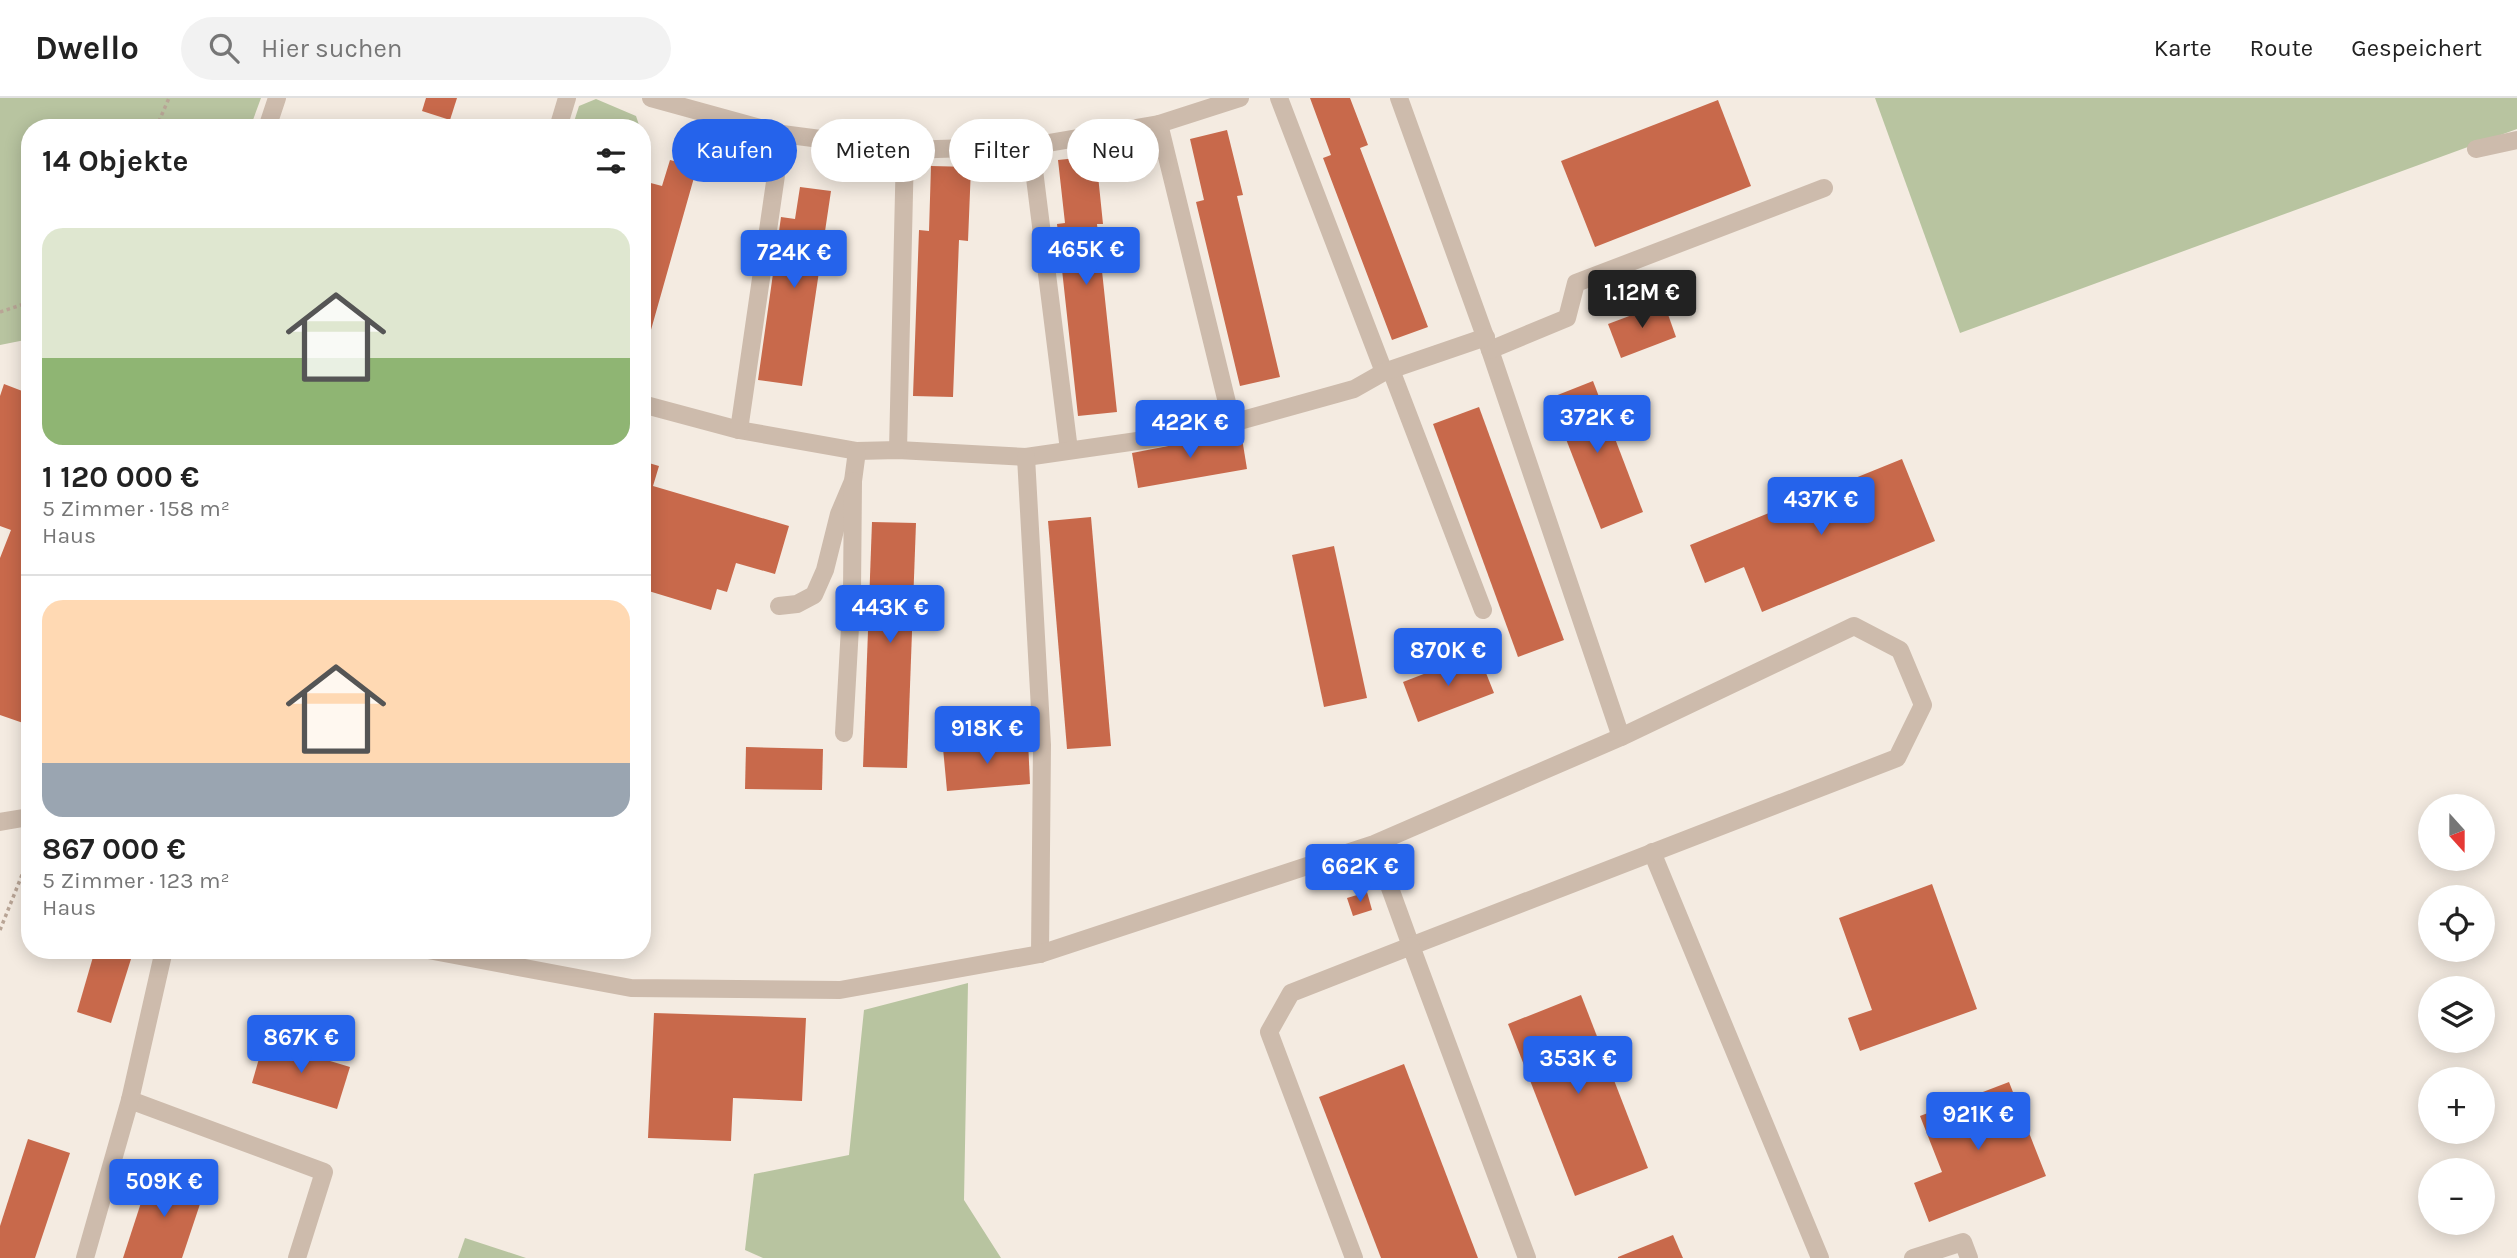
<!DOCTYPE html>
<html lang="de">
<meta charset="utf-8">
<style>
:root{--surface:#fff;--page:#f2f2f2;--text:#222;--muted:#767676;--line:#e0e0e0;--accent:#2563eb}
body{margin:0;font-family:Karla,sans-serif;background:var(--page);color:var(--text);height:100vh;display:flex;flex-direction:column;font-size:26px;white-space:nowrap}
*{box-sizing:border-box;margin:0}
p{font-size:23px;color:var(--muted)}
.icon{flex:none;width:38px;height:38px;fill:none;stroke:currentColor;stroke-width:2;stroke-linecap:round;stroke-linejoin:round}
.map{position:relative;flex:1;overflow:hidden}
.sheet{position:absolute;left:21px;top:21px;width:630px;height:840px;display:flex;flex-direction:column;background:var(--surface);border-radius:28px;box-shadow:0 4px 18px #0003}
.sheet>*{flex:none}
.banner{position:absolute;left:672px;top:21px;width:665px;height:63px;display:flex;gap:14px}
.needle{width:46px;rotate:159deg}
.controls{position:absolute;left:2418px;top:696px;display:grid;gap:14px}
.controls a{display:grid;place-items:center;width:77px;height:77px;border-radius:50%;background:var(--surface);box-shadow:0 4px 18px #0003;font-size:35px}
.price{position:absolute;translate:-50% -60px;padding:0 16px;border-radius:7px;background:var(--accent);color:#fff;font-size:23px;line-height:46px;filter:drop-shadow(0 2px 4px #0008)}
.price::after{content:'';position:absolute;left:50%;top:42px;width:21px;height:16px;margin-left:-10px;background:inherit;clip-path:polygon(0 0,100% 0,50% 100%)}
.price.selected{background:#222;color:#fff}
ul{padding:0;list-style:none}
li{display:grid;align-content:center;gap:14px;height:371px;padding:0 21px}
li+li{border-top:2px solid var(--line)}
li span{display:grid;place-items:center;height:217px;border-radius:21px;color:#555}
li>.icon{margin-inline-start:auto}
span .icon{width:126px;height:126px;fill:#fffc;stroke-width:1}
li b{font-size:30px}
h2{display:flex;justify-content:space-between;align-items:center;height:84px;padding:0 21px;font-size:30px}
.chip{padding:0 24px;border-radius:32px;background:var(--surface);box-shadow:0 4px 18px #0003;font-size:24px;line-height:63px}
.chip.selected{background:var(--accent);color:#fff}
header{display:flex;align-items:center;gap:42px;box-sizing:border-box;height:98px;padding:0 35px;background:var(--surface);border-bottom:2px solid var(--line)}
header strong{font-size:33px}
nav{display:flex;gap:38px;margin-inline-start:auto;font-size:24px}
.search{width:490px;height:63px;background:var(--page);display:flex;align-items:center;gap:18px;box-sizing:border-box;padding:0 24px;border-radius:38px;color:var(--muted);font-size:26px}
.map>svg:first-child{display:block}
.green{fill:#b8c4a0}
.building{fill:#c8694b}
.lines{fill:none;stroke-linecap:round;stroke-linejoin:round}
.path{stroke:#b9a596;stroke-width:3.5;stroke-dasharray:3.5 3.5;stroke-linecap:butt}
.minor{stroke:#cdbbac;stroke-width:18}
</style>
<header>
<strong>Dwello</strong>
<div class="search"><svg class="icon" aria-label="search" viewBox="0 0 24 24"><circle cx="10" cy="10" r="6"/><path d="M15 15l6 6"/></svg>Hier suchen</div>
<nav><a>Karte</a><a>Route</a><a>Gespeichert</a></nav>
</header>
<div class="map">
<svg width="2517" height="1160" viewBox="0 0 2517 1160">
<rect width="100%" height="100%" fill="#f4ebe1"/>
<g class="green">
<polygon points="0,0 261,0 250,30 30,30 30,241 0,247"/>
<polygon points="1875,0 2517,0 2517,31 1960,235"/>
<polygon points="596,1 636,18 640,30 572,30 579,8"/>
<polygon points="968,885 964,1102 1001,1160 763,1160 745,1152 754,1076 849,1057 864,912"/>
<polygon points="465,1140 526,1160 458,1160"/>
</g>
<g class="building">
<polygon points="426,0 457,0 450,22 422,13"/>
<polygon points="1310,0 1350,0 1368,47 1360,50 1428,229 1392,242 1323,60 1331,57"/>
<polygon points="1718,2 1751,88 1595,149 1561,63"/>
<polygon points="1227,32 1243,97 1237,98 1280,279 1240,288 1196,104 1204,102 1190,41"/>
<polygon points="1096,58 1103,126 1097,126 1117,314 1078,318 1057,126 1065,125 1058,62"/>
<polygon points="670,62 697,69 647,246 642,245 642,101 647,84 662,88"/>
<polygon points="931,68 971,69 968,143 959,142 953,299 913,298 919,132 929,133"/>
<polygon points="800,89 831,93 802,288 758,282 781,119 795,121"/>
<polygon points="1664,205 1676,239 1621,260 1608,226"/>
<polygon points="1593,283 1643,414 1601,431 1550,300"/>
<polygon points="4,286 30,296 30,617 26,626 0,617 0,460 11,432 0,428 0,298"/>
<polygon points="1479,309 1564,542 1518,559 1433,326"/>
<polygon points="1241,334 1247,371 1138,390 1132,355"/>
<polygon points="1902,361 1935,443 1762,514 1744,469 1705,485 1690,447"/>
<polygon points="642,363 659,368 653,388 789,428 775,476 736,465 727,494 717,491 711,512 642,491"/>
<polygon points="1091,419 1111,648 1067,651 1048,423"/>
<polygon points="872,424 916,425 907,670 863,669"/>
<polygon points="1334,448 1367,600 1324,609 1292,457"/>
<polygon points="1478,555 1494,595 1418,624 1403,584"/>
<polygon points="1028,642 1030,686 947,693 943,650"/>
<polygon points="746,649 823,651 822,692 745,691"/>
<polygon points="1932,786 1977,911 1860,953 1848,920 1872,912 1839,820"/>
<polygon points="1367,794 1372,812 1353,818 1347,800"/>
<polygon points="95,852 103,852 131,861 111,925 77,914"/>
<polygon points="1581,897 1648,1070 1575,1098 1508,926"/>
<polygon points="654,915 806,920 802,1003 733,1000 731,1043 648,1040"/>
<polygon points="264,943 350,969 337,1011 252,985"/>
<polygon points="1404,966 1478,1160 1381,1160 1319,999"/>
<polygon points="2009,984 2046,1078 1929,1124 1914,1085 1942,1074 1920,1018"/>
<polygon points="28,1041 70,1055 35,1160 0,1160 0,1128"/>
<polygon points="151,1074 205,1091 182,1160 123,1160"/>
<polygon points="1673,1137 1683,1160 1618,1160 1618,1159"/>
</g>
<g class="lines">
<g class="path">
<polyline points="156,30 169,0"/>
<polyline points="0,214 30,204"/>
<polyline points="0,832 30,757"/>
</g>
<g class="minor">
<polyline points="651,0 782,36 905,52 1031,48 1159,26 1240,0"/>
<polyline points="1279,0 1384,274"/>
<polyline points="1399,0 1490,252 1621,639"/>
<polyline points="1159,26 1232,325"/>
<polyline points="267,30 277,0"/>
<polyline points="558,30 567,0"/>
<polyline points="1031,48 1069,352"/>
<polyline points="2476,51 2517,42"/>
<polyline points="1490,252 1567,220 1576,185 1824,90"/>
<polyline points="1391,272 1483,512"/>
<polyline points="642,306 739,332 857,353 898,352 1026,359 1165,339 1232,325 1354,291 1384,274 1486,239"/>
<polyline points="739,332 782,36"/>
<polyline points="898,352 905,52"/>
<polyline points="1026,359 1042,647 1040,856"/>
<polyline points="779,508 797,506 814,497 825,472 839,416 853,383 857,353"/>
<polyline points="844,635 852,494 853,383"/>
<polyline points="0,724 23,720"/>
<polyline points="1652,754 1820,1160"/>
<polyline points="428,852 631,890 840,892 1040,856 1374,746 1621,639 1854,528 1900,552 1923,607 1897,660 1411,848 1374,746"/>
<polyline points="130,1002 324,1074 297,1160"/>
<polyline points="85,1160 130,1002 164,852"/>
<polyline points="1354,1160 1269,934 1291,895 1411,848 1527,1160"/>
<polyline points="1913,1160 1963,1144 1969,1160"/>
</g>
</g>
</svg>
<div class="controls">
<a><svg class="needle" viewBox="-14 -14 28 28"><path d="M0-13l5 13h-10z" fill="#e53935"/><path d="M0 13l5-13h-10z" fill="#767676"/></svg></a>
<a><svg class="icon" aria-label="locate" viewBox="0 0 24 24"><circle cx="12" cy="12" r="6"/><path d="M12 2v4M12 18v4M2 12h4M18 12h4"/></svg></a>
<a><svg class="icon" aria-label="layers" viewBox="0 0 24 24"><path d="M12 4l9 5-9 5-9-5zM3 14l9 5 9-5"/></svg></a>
<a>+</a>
<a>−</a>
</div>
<b class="price" style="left:1086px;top:189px">465K €</b>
<b class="price" style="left:794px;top:192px">724K €</b>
<b class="price selected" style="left:1642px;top:232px">1.12M €</b>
<b class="price" style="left:1597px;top:357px">372K €</b>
<b class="price" style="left:1190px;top:362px">422K €</b>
<b class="price" style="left:1821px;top:439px">437K €</b>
<b class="price" style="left:890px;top:547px">443K €</b>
<b class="price" style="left:1448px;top:590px">870K €</b>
<b class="price" style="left:987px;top:668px">918K €</b>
<b class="price" style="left:1360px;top:806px">662K €</b>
<b class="price" style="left:301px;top:977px">867K €</b>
<b class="price" style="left:1578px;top:998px">353K €</b>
<b class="price" style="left:1978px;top:1054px">921K €</b>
<b class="price" style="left:164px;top:1121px">509K €</b>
<div class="banner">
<a class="chip selected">Kaufen</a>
<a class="chip">Mieten</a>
<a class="chip">Filter</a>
<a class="chip">Neu</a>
</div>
<section class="sheet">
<h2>14 Objekte<svg class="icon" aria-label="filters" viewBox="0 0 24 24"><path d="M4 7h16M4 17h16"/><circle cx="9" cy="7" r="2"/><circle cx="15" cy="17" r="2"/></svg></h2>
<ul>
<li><span style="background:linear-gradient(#dfe7d0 60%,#8fb573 0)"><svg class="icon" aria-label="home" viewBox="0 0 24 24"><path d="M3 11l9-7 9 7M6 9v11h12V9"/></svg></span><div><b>1 120 000 €</b><p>5 Zimmer · 158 m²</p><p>Haus</p></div></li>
<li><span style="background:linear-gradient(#ffd9b3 75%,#9aa5b1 0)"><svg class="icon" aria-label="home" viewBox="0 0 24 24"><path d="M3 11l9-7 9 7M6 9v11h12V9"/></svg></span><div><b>867 000 €</b><p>5 Zimmer · 123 m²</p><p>Haus</p></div></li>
</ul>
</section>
</div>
